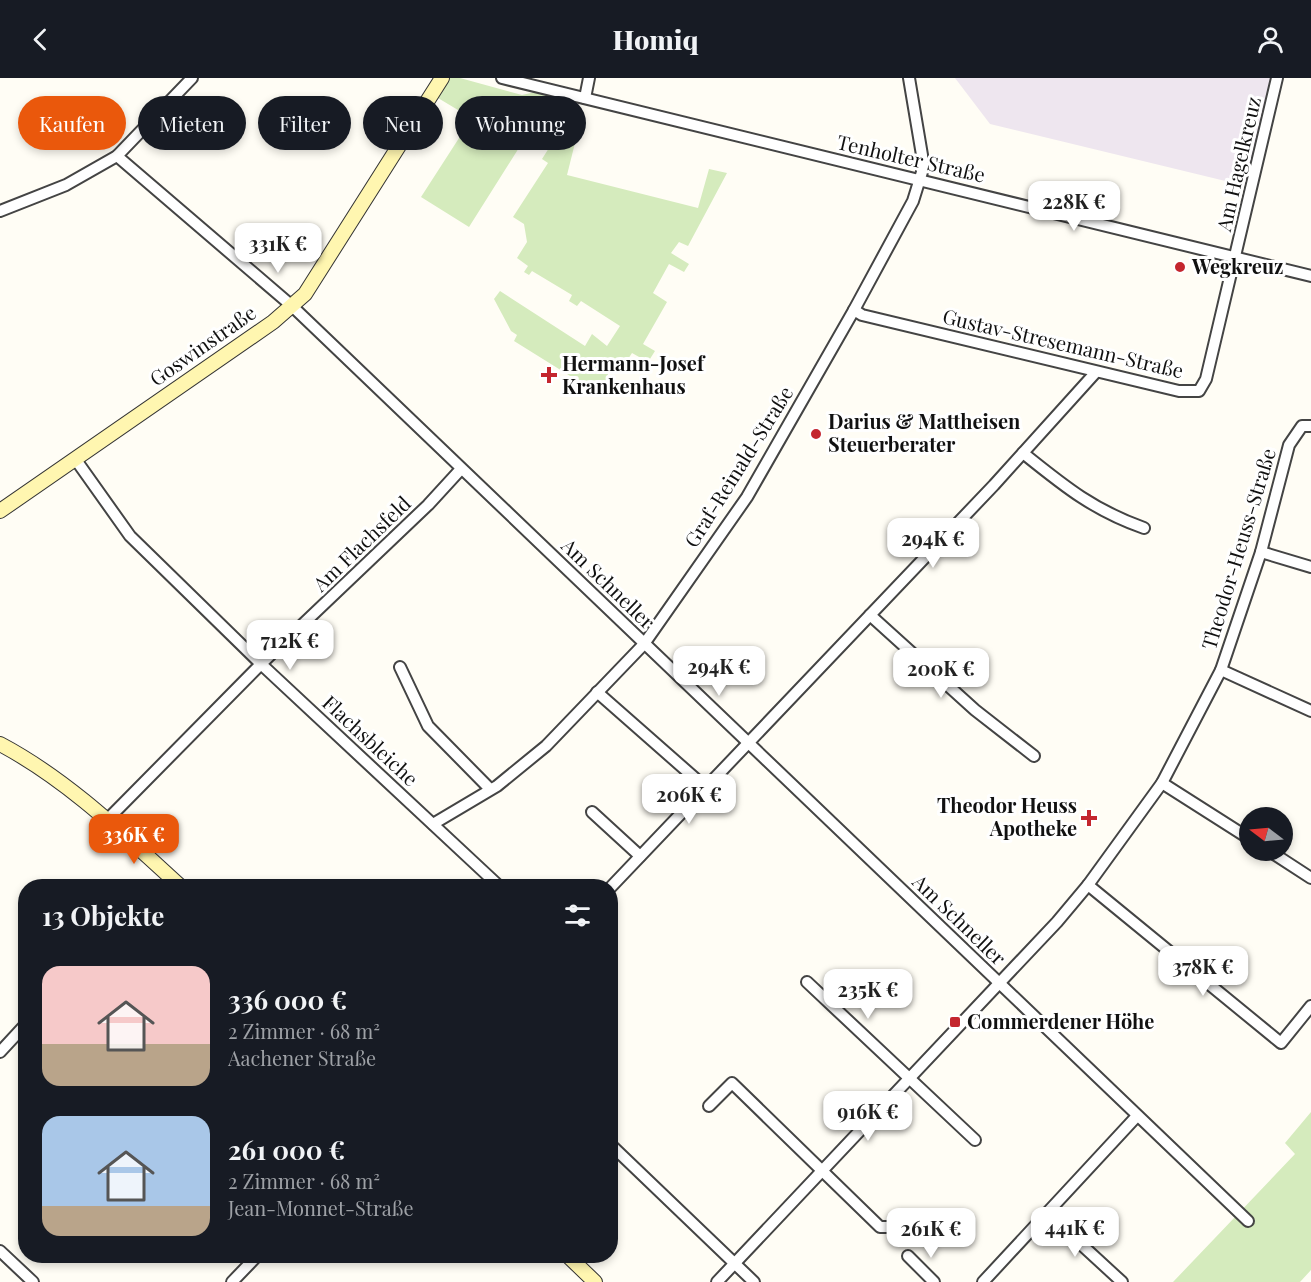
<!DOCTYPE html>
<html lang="de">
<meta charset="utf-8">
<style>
:root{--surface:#171b24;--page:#20242c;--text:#f1f3f6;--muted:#9ea1a6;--accent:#ea580c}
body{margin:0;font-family:"Playfair Display",serif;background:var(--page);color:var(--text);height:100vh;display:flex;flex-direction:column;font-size:22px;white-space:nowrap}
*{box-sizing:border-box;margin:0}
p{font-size:20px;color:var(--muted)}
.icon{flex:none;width:33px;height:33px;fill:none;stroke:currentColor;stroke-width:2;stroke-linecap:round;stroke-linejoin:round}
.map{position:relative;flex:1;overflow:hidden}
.sheet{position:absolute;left:18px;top:801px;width:600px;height:384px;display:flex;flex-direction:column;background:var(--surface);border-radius:24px;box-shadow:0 3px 9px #0003}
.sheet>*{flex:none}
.hud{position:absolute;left:18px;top:18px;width:600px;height:54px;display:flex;gap:12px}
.needle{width:39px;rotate:286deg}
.tools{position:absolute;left:1239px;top:729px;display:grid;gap:12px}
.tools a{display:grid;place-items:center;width:54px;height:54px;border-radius:50%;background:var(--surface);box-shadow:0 3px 9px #0003;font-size:30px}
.price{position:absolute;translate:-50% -51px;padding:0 14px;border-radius:12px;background:#fff;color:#222;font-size:20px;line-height:39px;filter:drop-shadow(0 2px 3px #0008)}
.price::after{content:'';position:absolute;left:50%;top:36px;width:18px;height:14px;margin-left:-9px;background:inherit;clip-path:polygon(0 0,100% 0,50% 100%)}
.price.active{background:var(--accent);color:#fff}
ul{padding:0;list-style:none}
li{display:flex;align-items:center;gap:18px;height:150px;padding:0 24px}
li span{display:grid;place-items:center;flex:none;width:168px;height:120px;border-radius:18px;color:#555}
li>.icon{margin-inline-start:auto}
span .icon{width:72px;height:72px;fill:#fffc;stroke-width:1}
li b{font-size:26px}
h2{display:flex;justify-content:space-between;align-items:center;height:72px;padding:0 24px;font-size:26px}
.pill{padding:0 21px;border-radius:27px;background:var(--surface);box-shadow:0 3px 9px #0003;font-size:21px;line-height:54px}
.pill.active{background:var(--accent);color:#fff}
header{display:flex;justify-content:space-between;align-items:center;height:78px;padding:0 24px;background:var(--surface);font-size:27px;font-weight:800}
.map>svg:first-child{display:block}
.industrial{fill:#eee6ef}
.green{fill:#d5ebbd}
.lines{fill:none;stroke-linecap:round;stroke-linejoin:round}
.minor-casing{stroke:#444;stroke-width:14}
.secondary-casing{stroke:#333;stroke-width:16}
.minor{stroke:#fff;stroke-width:10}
.secondary{stroke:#fff6b0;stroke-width:14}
.poi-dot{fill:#c4262e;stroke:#fff;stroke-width:2}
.labels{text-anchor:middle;stroke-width:6;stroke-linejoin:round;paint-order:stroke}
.street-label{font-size:20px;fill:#111;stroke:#fff}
.poi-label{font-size:20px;font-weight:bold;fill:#111;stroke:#fff;text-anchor:start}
</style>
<header><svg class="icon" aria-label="back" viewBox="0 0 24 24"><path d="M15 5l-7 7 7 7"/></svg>Homiq<svg class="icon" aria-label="person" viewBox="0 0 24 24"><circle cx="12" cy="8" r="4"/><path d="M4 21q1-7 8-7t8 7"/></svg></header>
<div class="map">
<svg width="1311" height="1204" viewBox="0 0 1311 1204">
<rect width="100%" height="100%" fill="#fffdf5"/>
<polygon class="industrial" points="955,0 1273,0 1246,108 990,46"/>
<g class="green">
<polygon points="450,0 460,0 522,17 540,13 573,24 580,33 581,41 567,97 698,130 709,91 727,95 688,168 679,164 671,175 689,186 684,194 669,186 653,215 667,224 643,266 655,273 648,284 632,275 619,295 610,291 605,304 591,318 572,306 575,301 514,263 517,257 511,253 494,221 500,213 585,268 592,256 607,268 620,248 581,223 577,228 569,223 572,217 532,193 529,197 524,194 528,188 517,180 527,164 524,146 513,139 548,85 542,81 568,40 546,27 469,149 421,119 461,57 482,70 493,53 438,20"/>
<polygon points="1311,1034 1311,1192 1300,1204 1173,1204 1295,1076 1285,1065"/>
</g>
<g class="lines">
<defs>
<g id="minor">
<polyline points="502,0 1311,198"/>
<polyline points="585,20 589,0"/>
<polyline points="117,78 292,228 1248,1143"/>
<polyline points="0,133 66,107 117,78 192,0"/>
<polyline points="854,232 862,237 1179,313 1199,313 1206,301 1277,0"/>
<path d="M1023,375C1064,408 1093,432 1144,450"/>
<polyline points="76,382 130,458 261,586 499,808"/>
<polyline points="1261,474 1311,489"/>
<polyline points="870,537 975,632 1034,678"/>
<polyline points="400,589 428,648 490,711"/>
<polyline points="1221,592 1311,633"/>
<polyline points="597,614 705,709"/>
<polyline points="1162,705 1250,761"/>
<polyline points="592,734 640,778"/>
<polyline points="107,742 261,586 428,427 461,391"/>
<polyline points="433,746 497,708 546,668 644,566 747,419 854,232 913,123 922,94 922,77 909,0"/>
<polyline points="1268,772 1311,800"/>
<polyline points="1088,807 1281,965 1311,928"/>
<polyline points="610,810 994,407 1096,294"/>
<polyline points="807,904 975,1062"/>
<polyline points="0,974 26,946"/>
<polyline points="709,1028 732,1005 880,1149 891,1149"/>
<polyline points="610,1066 754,1204"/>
<polyline points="1047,1135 1122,1204"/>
<polyline points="0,1173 33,1204"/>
<polyline points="908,1178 934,1204"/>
<polyline points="232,1204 257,1178"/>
<polyline points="717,1204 1057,844 1088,807 1162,705 1221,592 1261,474 1289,367 1302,348 1311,348"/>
<polyline points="983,1204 1137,1038"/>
</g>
<g id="secondary">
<polyline points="0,433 273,244 305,216 442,0"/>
<path d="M0,666C68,702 124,757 180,808"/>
<polyline points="568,1178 595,1204"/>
</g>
</defs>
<use href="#minor" class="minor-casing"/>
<use href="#secondary" class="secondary-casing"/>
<use href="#minor" class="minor"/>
<use href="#secondary" class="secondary"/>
</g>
<g class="poi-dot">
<circle cx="1180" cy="189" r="6"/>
<path d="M546 288h6v6h6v6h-6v6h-6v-6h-6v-6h6z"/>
<circle cx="816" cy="356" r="6"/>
<path d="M1086 731h6v6h6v6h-6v6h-6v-6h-6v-6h6z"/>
<rect x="949" y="938" width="12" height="12" rx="3"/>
</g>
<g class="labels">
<g class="street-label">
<text transform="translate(911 81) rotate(13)" y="7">Tenholter Straße</text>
<text transform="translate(1239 86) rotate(-77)" y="7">Am Hagelkreuz</text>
<text transform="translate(1063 266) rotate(13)" y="7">Gustav-Stresemann-Straße</text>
<text transform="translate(203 268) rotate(-35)" y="7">Goswinstraße</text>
<text transform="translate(739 389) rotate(-58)" y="7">Graf-Reinald-Straße</text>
<text transform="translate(362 466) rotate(-44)" y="7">Am Flachsfeld</text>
<text transform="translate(1239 471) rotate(-73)" y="7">Theodor-Heuss-Straße</text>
<text transform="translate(608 506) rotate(44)" y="7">Am Schneller</text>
<text transform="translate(370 663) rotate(43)" y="7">Flachsbleiche</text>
<text transform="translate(959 842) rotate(44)" y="7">Am Schneller</text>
</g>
<g class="poi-label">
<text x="1192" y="196">Wegkreuz</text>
<text x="562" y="293">Hermann-Josef<tspan x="562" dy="23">Krankenhaus</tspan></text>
<text x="828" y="351">Darius &amp; Mattheisen<tspan x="828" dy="23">Steuerberater</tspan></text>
<text x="1077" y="735" text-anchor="end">Theodor Heuss<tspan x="1077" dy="23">Apotheke</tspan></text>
<text x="967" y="951">Commerdener Höhe</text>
</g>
</g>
</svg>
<div class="tools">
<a><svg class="needle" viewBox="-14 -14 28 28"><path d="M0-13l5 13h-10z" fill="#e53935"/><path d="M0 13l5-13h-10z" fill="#9ea1a6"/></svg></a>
</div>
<b class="price" style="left:1074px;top:154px">228K €</b>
<b class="price" style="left:278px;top:196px">331K €</b>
<b class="price" style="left:933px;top:491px">294K €</b>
<b class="price" style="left:290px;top:593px">712K €</b>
<b class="price" style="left:719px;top:619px">294K €</b>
<b class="price" style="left:941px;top:621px">200K €</b>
<b class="price" style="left:689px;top:747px">206K €</b>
<b class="price active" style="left:134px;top:787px">336K €</b>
<b class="price" style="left:1203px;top:919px">378K €</b>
<b class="price" style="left:868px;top:942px">235K €</b>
<b class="price" style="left:868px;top:1064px">916K €</b>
<b class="price" style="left:1075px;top:1180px">441K €</b>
<b class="price" style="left:931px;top:1181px">261K €</b>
<div class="hud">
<a class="pill active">Kaufen</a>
<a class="pill">Mieten</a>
<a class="pill">Filter</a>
<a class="pill">Neu</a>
<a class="pill">Wohnung</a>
</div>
<section class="sheet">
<h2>13 Objekte<svg class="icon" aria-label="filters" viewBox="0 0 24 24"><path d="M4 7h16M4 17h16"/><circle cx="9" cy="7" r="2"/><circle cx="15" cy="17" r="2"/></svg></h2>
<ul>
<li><span style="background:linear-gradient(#f6c9c9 65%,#b9a48a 0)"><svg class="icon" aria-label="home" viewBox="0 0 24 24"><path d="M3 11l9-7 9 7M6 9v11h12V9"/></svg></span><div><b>336 000 €</b><p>2 Zimmer · 68 m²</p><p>Aachener Straße</p></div></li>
<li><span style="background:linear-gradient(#a9c7e8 75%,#b9a48a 0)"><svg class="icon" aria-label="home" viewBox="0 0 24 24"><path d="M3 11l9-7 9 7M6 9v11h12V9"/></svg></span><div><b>261 000 €</b><p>2 Zimmer · 68 m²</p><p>Jean-Monnet-Straße</p></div></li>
</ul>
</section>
</div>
